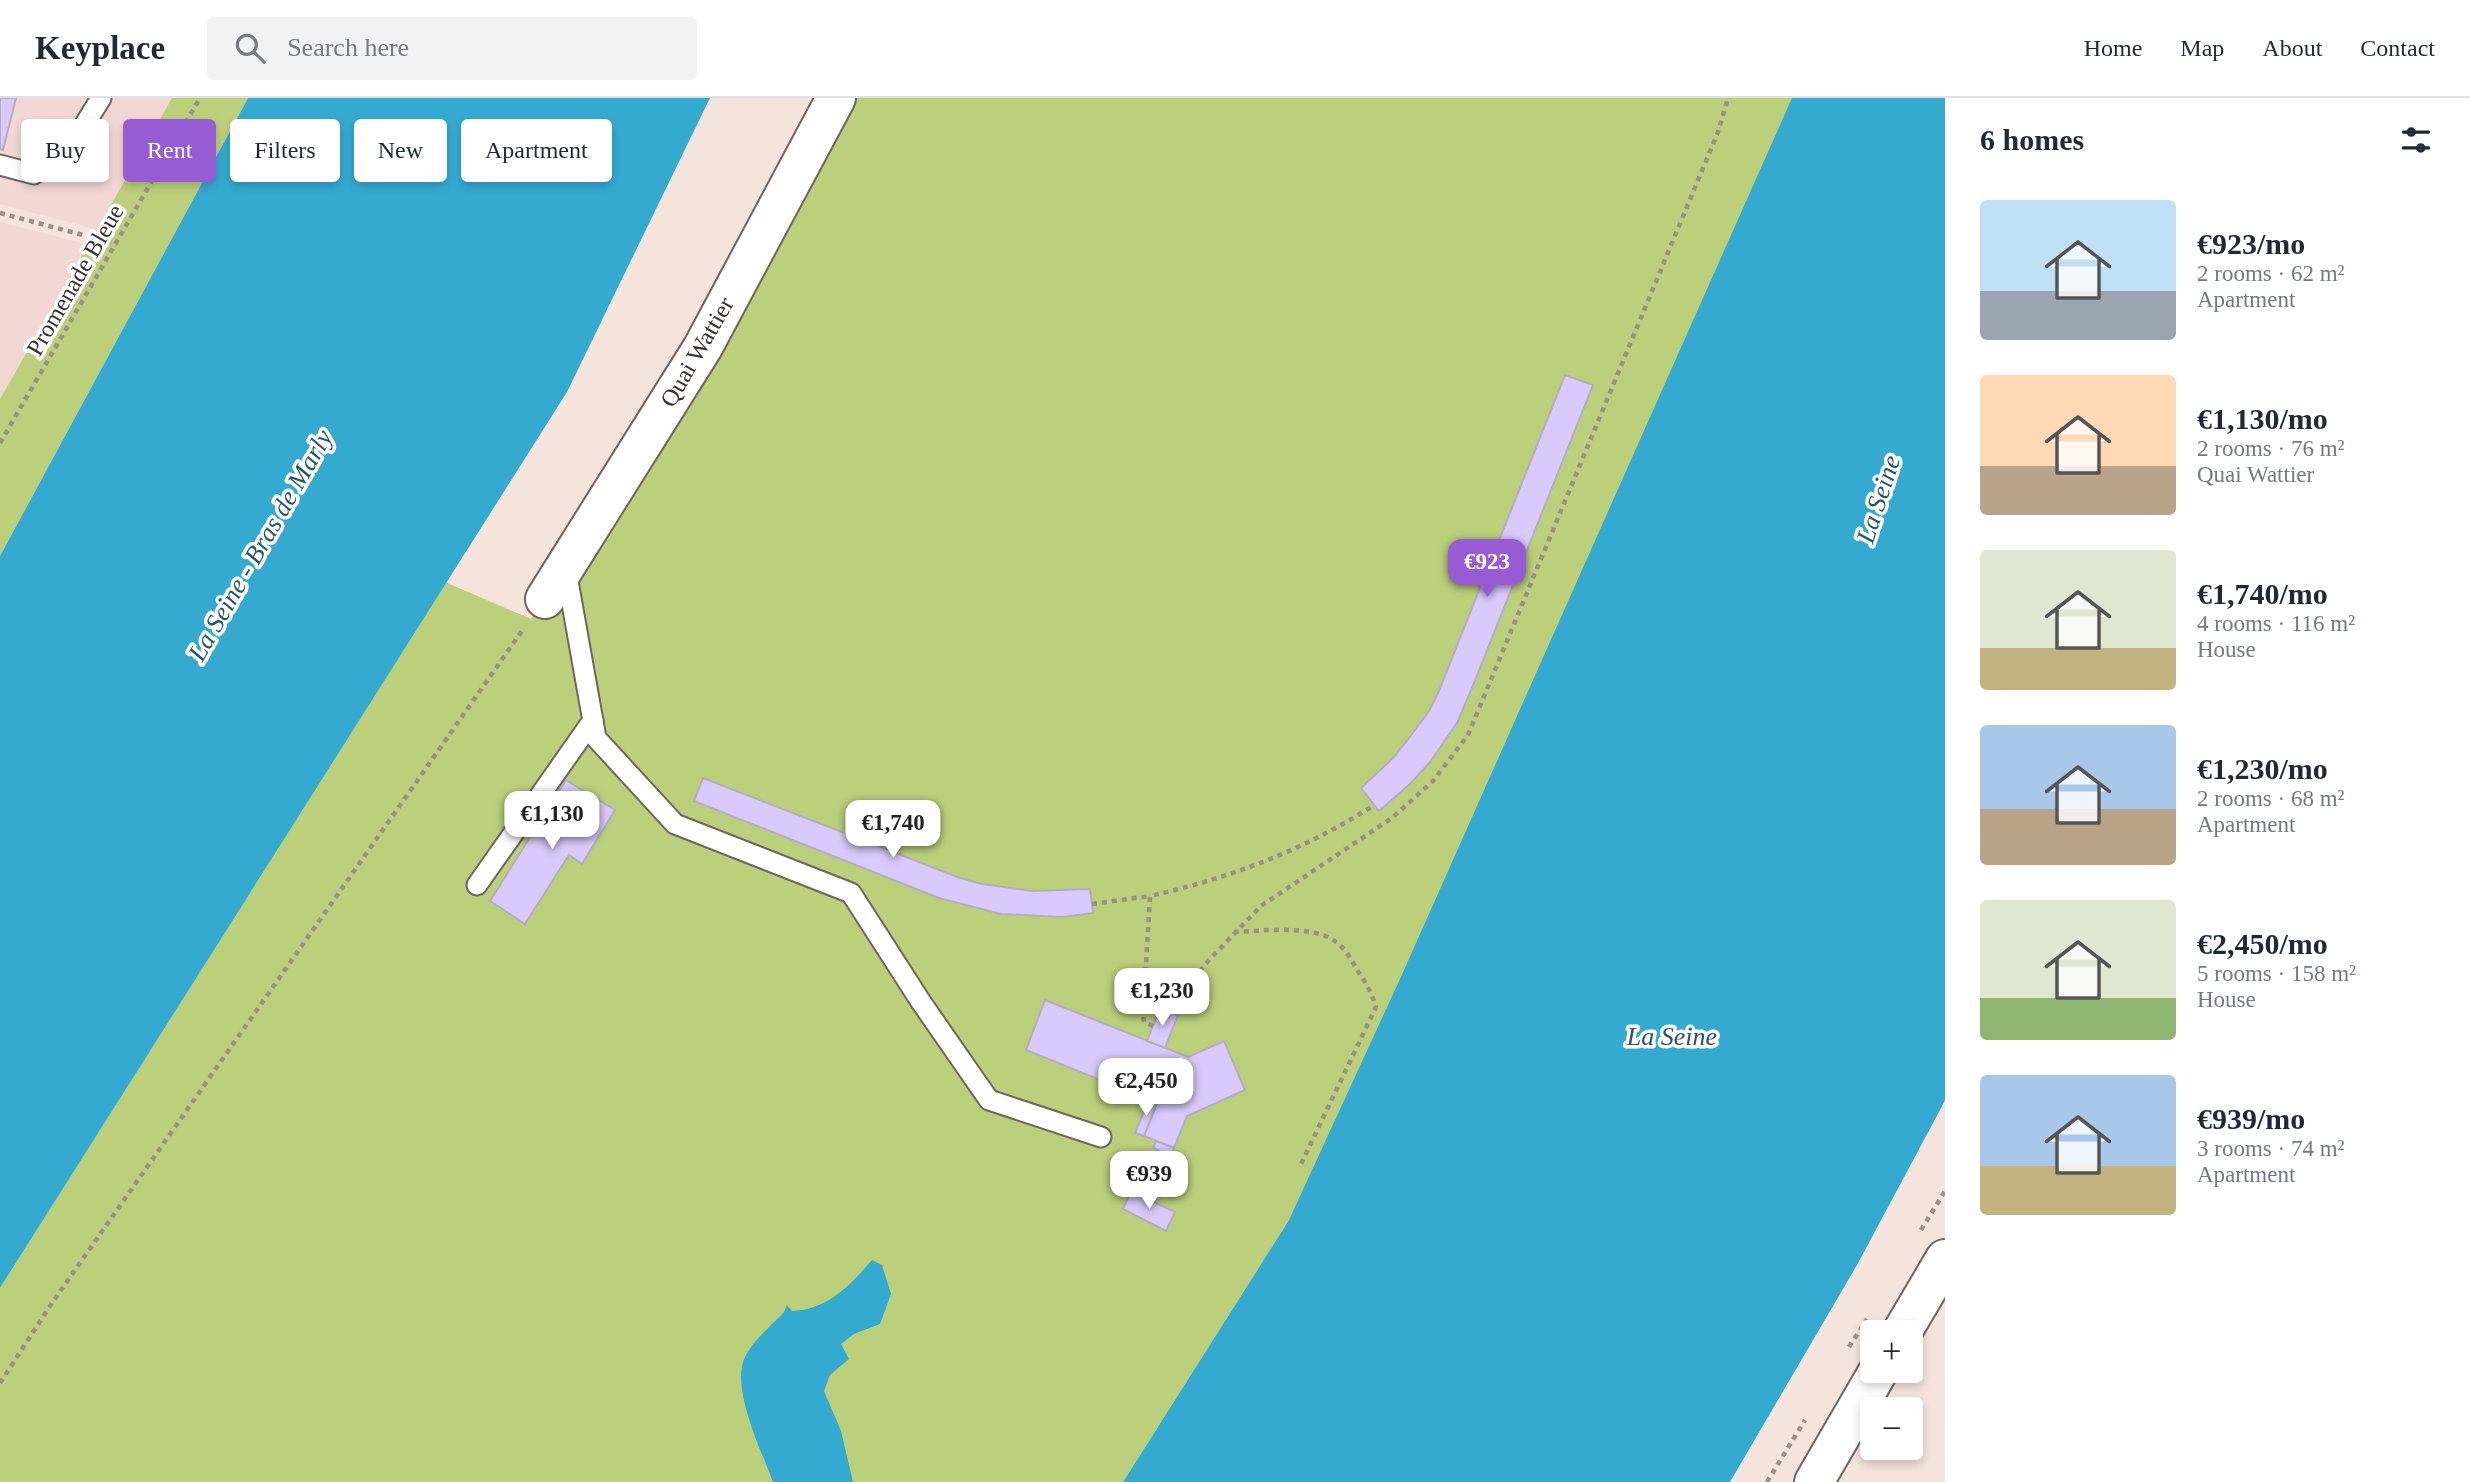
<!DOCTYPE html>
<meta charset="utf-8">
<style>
:root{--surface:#fff;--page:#f2f2f3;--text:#1f2937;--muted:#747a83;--line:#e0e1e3;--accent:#975bd3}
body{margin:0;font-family:Georgia,serif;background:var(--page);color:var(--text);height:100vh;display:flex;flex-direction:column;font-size:26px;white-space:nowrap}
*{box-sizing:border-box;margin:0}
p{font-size:23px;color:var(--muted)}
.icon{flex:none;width:38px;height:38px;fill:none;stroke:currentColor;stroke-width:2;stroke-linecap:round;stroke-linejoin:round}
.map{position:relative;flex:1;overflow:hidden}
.details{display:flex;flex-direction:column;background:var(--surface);width:525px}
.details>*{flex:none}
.hud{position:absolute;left:21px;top:21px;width:665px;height:63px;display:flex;gap:14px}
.fabs{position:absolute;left:1860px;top:1222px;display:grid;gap:14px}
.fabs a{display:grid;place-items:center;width:63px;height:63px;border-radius:7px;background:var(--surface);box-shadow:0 4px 10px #0003;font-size:35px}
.price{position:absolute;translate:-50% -60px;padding:0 16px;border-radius:14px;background:#fff;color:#222;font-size:23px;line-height:46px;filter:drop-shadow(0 2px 4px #0008)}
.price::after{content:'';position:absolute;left:50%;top:42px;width:21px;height:16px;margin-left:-10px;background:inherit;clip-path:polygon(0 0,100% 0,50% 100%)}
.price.current{background:var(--accent);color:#fff}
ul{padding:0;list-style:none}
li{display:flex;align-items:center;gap:21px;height:175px;padding:0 35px}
li span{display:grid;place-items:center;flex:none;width:196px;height:140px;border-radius:7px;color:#555}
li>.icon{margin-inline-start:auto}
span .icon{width:84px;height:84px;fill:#fffc;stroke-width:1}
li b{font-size:30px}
h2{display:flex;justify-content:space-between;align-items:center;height:84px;padding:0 35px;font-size:30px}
.tag{padding:0 24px;border-radius:7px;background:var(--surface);box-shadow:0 4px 10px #0003;font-size:24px;line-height:63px}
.tag.current{background:var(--accent);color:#fff}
header{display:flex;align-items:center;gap:42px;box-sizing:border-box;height:98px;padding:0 35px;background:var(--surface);border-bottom:2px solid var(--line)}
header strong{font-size:33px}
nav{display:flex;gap:38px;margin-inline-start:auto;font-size:24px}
.search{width:490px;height:63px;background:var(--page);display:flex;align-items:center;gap:18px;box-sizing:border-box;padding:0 24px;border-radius:7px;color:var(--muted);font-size:26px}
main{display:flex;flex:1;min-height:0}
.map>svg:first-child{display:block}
.industrial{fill:#f2d7d5}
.green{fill:#bcd07c}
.water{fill:#35aad1}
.building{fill:#dacafb;stroke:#b3aebd;stroke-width:2}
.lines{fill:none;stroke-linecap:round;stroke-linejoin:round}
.lane-casing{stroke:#72635c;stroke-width:23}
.street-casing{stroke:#72635c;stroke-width:42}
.path{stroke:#9b8f88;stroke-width:4.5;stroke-dasharray:5 5;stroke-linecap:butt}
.lane{stroke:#fff;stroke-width:19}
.street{stroke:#fff;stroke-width:38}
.labels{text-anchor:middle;stroke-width:7;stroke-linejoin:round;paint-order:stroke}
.street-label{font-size:24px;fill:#38312e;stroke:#fff}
.water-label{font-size:26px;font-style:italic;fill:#265566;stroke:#fff}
</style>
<header>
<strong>Keyplace</strong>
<div class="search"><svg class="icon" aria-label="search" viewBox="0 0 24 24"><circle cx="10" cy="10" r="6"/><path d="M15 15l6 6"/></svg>Search here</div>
<nav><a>Home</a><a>Map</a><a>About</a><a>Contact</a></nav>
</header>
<main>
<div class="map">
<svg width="1945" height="1384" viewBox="0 0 1945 1384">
<rect width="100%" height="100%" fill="#f5e4db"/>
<g class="industrial">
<polygon points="0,0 172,0 98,132 0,106"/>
<polygon points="0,124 89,147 0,300"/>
</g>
<g class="green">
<polygon points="172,0 248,0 0,458 0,301"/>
<polygon points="848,0 1798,0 1406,917 1289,1122 1123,1384 0,1384 0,1190 445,484 531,521"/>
</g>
<g class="water">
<polygon points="248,0 710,0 567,294 0,1190 0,458"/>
<polygon points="1792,0 1945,0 1945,1002 1940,1012 1857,1167 1730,1384 1123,1384 1289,1122 1400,881"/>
<path d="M872,1162L882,1167L891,1196L880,1226L854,1236L841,1246L849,1261L830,1277L824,1293L841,1333L853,1384H773C762,1354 730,1289 745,1259C753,1242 771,1228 784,1214L787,1207L792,1213C829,1211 849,1188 872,1162Z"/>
</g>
<g class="building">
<polygon points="0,0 16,0 3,52 0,51"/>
<polygon points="1565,277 1593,287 1474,585 1457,625 1430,664 1410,686 1379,713 1361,690 1393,660 1406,644 1429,613 1438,595"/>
<polygon points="703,680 960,780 982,786 1032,793 1090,791 1093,815 1062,819 1001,816 939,800 694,703"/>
<polygon points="566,682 615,712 582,766 569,757 525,826 490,803 542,720 552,726 567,702 557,696"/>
<polygon points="1045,902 1188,959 1224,943 1245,992 1187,1018 1174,1050 1144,1038 1157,1005 1026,952"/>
<polygon points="1160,910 1178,917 1165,950 1147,943"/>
<polygon points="1149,1001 1157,1005 1144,1038 1135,1035"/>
<polygon points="1156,1043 1174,1050 1169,1063 1156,1058 1158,1052 1153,1050"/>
<polygon points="1131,1093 1175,1114 1166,1133 1123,1111"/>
</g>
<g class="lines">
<defs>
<g id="lane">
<polyline points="0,67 34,76 72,47 101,0"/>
<polyline points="566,472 596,640 675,726 851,795 921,904 989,1002 1101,1039"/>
<polyline points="477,787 593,622"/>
</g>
<g id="street">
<polyline points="545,501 703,249 836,0"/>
<polyline points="1902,1234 1945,1161"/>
<polyline points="1814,1384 1879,1272"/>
</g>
</defs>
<use href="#lane" class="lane-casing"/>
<use href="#street" class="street-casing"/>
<g class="path">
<polyline points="0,115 117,146"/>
<polyline points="0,345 200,0"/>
<polyline points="1092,806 1150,798"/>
<path d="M1234,834C1262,833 1313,826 1336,844C1345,850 1351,861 1356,870C1364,882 1372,895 1376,909L1301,1066"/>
<polyline points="1171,914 1189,886 1209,862 1261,808 1392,720 1433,683 1468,637 1718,34 1728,0"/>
<path d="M1153,928L1144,924L1143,918L1150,798C1230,780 1305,752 1374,707"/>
<polyline points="1921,1132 1945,1093"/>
<polyline points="1849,1249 1867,1221"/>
<polyline points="0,1285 52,1205 524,530"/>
<polyline points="1767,1384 1805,1322"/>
</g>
<use href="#lane" class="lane"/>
<use href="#street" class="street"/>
</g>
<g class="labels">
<g class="street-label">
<text transform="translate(75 182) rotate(-60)" y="8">Promenade Bleue</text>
<text transform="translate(697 254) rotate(-60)" y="8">Quai Wattier</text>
</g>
<g class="water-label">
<text transform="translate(1878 401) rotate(-72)" y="9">La Seine</text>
<text transform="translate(260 447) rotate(-60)" y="9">La Seine - Bras de Marly</text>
<text x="1672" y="947">La Seine</text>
</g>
</g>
</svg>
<div class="fabs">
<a>+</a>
<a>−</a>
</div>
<b class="price current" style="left:1487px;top:501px">€923</b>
<b class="price" style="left:552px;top:753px">€1,130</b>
<b class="price" style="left:893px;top:762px">€1,740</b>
<b class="price" style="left:1162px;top:930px">€1,230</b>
<b class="price" style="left:1146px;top:1020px">€2,450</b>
<b class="price" style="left:1149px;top:1113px">€939</b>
<div class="hud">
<a class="tag">Buy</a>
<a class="tag current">Rent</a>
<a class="tag">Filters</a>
<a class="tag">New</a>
<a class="tag">Apartment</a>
</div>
</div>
<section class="details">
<h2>6 homes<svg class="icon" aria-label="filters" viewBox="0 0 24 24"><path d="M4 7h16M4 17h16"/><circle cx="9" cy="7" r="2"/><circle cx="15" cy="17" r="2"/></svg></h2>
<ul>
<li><span style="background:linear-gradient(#bfe0f5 65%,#9aa5b1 0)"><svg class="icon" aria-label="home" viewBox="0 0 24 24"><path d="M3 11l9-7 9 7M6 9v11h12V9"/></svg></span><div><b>€923/mo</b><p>2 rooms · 62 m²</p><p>Apartment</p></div></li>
<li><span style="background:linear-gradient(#ffd9b3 65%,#b9a48a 0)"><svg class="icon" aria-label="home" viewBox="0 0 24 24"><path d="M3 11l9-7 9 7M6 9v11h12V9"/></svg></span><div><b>€1,130/mo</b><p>2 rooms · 76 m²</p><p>Quai Wattier</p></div></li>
<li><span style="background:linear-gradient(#dfe7d0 70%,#c2b280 0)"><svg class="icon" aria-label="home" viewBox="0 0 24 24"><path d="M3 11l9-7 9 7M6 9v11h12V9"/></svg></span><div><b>€1,740/mo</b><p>4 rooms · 116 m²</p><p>House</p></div></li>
<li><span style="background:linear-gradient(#a9c7e8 60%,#b9a48a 0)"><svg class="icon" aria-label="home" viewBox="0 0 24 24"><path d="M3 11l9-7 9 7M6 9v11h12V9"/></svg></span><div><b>€1,230/mo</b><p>2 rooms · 68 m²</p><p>Apartment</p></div></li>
<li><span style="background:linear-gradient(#dfe7d0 70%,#8fb573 0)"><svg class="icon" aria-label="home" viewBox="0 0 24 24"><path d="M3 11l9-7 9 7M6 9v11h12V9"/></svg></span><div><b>€2,450/mo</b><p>5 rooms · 158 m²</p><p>House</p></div></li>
<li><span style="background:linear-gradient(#a9c7e8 65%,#c2b280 0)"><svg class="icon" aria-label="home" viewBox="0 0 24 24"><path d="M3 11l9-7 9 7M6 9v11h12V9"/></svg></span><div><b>€939/mo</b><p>3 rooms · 74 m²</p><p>Apartment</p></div></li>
</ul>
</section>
</main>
